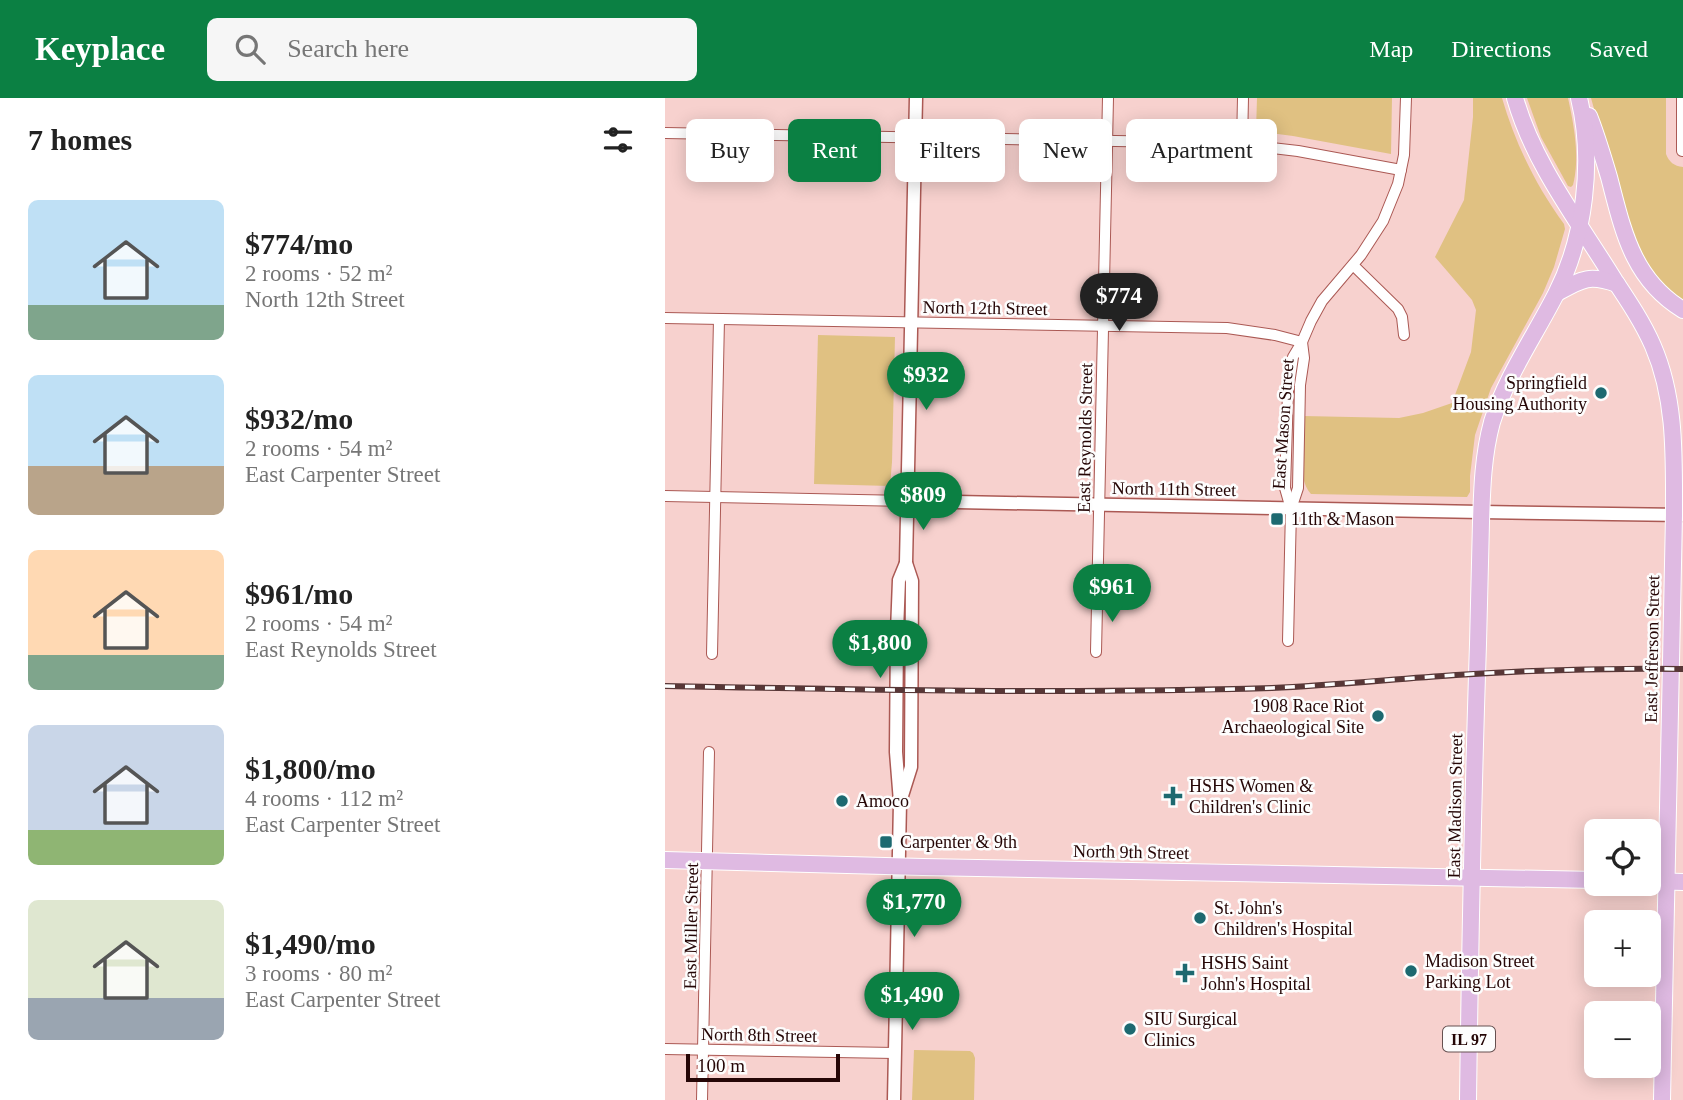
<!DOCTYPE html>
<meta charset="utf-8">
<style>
:root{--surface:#fff;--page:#f6f6f6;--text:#222;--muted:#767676;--accent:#0b8043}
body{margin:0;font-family:Georgia,serif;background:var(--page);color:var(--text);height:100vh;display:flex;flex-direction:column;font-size:26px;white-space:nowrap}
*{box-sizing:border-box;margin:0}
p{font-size:23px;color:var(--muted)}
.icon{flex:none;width:38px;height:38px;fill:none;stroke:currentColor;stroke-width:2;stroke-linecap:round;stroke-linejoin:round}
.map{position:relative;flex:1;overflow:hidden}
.details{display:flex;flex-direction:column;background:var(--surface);width:665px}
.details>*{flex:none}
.hud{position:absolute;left:21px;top:21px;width:665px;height:63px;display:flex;gap:14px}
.controls{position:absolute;left:919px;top:721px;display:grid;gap:14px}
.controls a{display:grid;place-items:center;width:77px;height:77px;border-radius:10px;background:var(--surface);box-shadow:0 4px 18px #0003;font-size:35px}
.scale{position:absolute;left:21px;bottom:18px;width:154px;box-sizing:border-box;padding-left:7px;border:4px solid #250606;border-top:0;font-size:19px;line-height:24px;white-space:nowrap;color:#250606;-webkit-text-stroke:5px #fdfdfd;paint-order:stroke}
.price{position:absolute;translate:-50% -60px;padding:0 16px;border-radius:24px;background:var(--accent);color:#fff;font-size:23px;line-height:46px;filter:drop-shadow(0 2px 4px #0008)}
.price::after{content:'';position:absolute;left:50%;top:42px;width:21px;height:16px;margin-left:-10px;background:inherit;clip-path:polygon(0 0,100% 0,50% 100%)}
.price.on{background:#222;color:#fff}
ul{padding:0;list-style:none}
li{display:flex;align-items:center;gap:21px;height:175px;padding:0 28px}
li span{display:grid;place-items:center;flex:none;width:196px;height:140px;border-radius:10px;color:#555}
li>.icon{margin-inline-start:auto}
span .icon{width:84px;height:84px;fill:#fffc;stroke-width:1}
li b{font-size:30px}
h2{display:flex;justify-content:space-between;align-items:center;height:84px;padding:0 28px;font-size:30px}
.pill{padding:0 24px;border-radius:10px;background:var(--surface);box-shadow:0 4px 18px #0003;font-size:24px;line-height:63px}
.pill.on{background:var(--accent);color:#fff}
header{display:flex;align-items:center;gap:42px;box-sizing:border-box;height:98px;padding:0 35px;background:var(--accent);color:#fff}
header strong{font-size:33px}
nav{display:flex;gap:38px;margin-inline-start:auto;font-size:24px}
.search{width:490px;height:63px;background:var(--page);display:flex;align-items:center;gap:18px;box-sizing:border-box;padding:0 24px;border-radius:10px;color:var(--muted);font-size:26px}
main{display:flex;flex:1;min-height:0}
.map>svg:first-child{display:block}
.green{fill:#e0c182}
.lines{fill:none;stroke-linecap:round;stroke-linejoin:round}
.minor-casing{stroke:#ab5954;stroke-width:12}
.tertiary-casing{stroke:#ab5954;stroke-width:15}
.primary-casing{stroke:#fff;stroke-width:18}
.minor{stroke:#fff;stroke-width:10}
.tertiary{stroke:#fff;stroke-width:12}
.primary{stroke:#dfbae2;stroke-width:16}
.rail-casing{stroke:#583737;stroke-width:6}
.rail{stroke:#fdfdfd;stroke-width:3.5;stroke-dasharray:10;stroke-linecap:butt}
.poi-dot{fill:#1d6970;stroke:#fdfdfd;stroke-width:2.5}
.labels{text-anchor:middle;stroke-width:5;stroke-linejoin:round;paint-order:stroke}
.shield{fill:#fdfdfd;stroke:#665050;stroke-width:2}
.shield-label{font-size:16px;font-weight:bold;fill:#250606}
.street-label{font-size:18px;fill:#250606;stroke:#fdfdfd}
.poi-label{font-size:18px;fill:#250606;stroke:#fdfdfd;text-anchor:start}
</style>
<header>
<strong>Keyplace</strong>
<div class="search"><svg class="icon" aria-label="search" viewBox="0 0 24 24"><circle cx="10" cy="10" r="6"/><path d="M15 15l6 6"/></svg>Search here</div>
<nav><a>Map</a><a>Directions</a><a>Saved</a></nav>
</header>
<main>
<section class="details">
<h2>7 homes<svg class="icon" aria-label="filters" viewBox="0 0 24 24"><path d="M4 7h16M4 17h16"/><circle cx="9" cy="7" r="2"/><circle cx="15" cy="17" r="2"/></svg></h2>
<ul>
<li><span style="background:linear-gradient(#bfe0f5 75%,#7fa58c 0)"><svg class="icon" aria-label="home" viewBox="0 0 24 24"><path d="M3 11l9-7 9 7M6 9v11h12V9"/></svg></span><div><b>$774/mo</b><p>2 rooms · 52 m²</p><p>North 12th Street</p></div></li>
<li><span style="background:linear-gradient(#bfe0f5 65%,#b9a48a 0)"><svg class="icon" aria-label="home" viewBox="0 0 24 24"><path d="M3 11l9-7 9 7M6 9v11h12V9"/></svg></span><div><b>$932/mo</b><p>2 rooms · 54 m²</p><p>East Carpenter Street</p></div></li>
<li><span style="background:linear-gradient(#ffd9b3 75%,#7fa58c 0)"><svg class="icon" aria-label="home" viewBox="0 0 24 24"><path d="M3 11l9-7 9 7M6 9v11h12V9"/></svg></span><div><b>$961/mo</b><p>2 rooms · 54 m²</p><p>East Reynolds Street</p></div></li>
<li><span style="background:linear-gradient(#c9d6e8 75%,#8fb573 0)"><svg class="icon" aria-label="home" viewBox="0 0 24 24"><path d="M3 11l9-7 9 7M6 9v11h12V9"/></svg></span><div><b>$1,800/mo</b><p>4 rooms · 112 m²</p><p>East Carpenter Street</p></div></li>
<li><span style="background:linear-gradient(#dfe7d0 70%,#9aa5b1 0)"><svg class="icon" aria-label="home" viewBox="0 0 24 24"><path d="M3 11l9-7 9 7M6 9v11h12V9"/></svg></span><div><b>$1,490/mo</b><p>3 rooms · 80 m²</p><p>East Carpenter Street</p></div></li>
</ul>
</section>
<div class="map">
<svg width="1018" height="1002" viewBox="0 0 1018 1002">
<rect width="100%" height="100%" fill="#f7d1ce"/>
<g class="green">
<polygon points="592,0 727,0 726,56 628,38 591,33"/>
<path d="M808,0H837C850,45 871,88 899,126L900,131L889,169L878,195L826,290L810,337L805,378V394L802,399L646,396C631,380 637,339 638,318L734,320L758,315L787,305L806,254L811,212L807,202L770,159L799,102L808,19Z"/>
<path d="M862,0H903C909,27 915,60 908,87L906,89L903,88L876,39Z"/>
<path d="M926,0H1001V56C1004,64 1009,68 1018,69V206L979,166L956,107Z"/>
<polygon points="153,237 230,239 227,364 225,388 149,386"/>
<polygon points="249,952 305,953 308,955 310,960 309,1002 247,1002"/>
</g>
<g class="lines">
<defs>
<g id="minor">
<polyline points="1017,0 1017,53 1018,53"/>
<polyline points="0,35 564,45 633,53 736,72"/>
<polyline points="577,46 578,0"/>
<polyline points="688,167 733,211 737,219 739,237"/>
<polyline points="0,220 562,230 610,237 637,244"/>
<polyline points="0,398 242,403"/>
<polyline points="626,411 620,390 623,293 628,259 637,244 646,223 657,203 696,157 718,123 733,86 739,57 741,0"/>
<polyline points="623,543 626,411 633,390 635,287 639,260 637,244"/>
<polyline points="431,554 443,0"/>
<polyline points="47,556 54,221"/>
<polyline points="0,951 230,955"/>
<polyline points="37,1002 44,654"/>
</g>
<g id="tertiary">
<polyline points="242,403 816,414 1018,417"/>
<polyline points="235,704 246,669 247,483 241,465 251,0"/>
<polyline points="229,1002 235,704 231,654 232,533 234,482 241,465"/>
</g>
<g id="primary">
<path d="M850,0C869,67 914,124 950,183C964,204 978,225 988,248C1011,301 1009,359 1009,417L997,1002"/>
<path d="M924,18C932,38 938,59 944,79C958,132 967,181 1018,212"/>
<path d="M892,195C917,181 924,176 952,186"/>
<polyline points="0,762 258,769 931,782"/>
<polyline points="984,783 1018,784"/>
<path d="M803,1002C805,850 808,698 813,546C814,506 815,465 816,424C817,391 818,357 827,324C841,279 869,239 891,196C920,139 929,62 914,0"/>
</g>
</defs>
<use href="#minor" class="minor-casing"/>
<use href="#tertiary" class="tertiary-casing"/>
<use href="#primary" class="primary-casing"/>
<use href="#minor" class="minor"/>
<use href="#tertiary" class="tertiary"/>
<use href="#primary" class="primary"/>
<defs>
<path id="rail" d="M0,588C202,592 405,596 607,590C668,587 730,581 791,577C867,572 943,570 1018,571"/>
</defs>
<use href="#rail" class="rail-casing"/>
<use href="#rail" class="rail"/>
</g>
<g class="poi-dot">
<circle cx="936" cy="295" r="7"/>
<rect x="605" y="414" width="14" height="14" rx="3.5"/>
<circle cx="713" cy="618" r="7"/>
<path d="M504.5 687.5h7v7h7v7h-7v7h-7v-7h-7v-7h7z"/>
<circle cx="177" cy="703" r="7"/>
<rect x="214" y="737" width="14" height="14" rx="3.5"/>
<circle cx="535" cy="820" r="7"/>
<circle cx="746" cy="873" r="7"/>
<path d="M516.5 864.5h7v7h7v7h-7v7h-7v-7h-7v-7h7z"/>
<circle cx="465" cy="931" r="7"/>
</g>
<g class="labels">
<rect class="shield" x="778" y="928.5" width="52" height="25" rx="5"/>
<g class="shield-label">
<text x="804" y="947">IL 97</text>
</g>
<g class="street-label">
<text transform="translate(320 210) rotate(1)" y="6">North 12th Street</text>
<text transform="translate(618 326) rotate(-86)" y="6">East Mason Street</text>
<text transform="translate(420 340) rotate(-89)" y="6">East Reynolds Street</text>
<text transform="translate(509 391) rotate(1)" y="6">North 11th Street</text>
<text transform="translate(987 551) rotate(-89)" y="6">East Jefferson Street</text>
<text transform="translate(790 708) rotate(-89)" y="6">East Madison Street</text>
<text transform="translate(466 754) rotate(1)" y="6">North 9th Street</text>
<text transform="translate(26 828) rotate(-89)" y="6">East Miller Street</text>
<text transform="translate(94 937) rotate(1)" y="6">North 8th Street</text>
</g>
<g class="poi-label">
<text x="922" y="291" text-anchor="end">Springfield<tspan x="922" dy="21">Housing Authority</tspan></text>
<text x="626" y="427">11th &amp; Mason</text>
<text x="699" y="614" text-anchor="end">1908 Race Riot<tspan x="699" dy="21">Archaeological Site</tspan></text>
<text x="524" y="694">HSHS Women &amp;<tspan x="524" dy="21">Children's Clinic</tspan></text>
<text x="191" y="709">Amoco</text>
<text x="235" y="750">Carpenter &amp; 9th</text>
<text x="549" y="816">St. John's<tspan x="549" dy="21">Children's Hospital</tspan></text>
<text x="760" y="869">Madison Street<tspan x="760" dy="21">Parking Lot</tspan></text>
<text x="536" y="871">HSHS Saint<tspan x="536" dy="21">John's Hospital</tspan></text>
<text x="479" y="927">SIU Surgical<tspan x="479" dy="21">Clinics</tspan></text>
</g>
</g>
</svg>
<div class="controls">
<a><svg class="icon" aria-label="locate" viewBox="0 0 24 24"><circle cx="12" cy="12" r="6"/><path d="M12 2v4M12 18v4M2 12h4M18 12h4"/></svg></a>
<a>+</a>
<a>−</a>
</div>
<div class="scale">100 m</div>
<b class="price on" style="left:454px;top:235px">$774</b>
<b class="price" style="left:261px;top:314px">$932</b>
<b class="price" style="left:258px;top:434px">$809</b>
<b class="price" style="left:447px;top:526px">$961</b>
<b class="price" style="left:215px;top:582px">$1,800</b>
<b class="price" style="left:249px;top:841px">$1,770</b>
<b class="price" style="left:247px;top:934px">$1,490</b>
<div class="hud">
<a class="pill">Buy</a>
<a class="pill on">Rent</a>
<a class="pill">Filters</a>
<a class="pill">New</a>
<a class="pill">Apartment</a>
</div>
</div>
</main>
